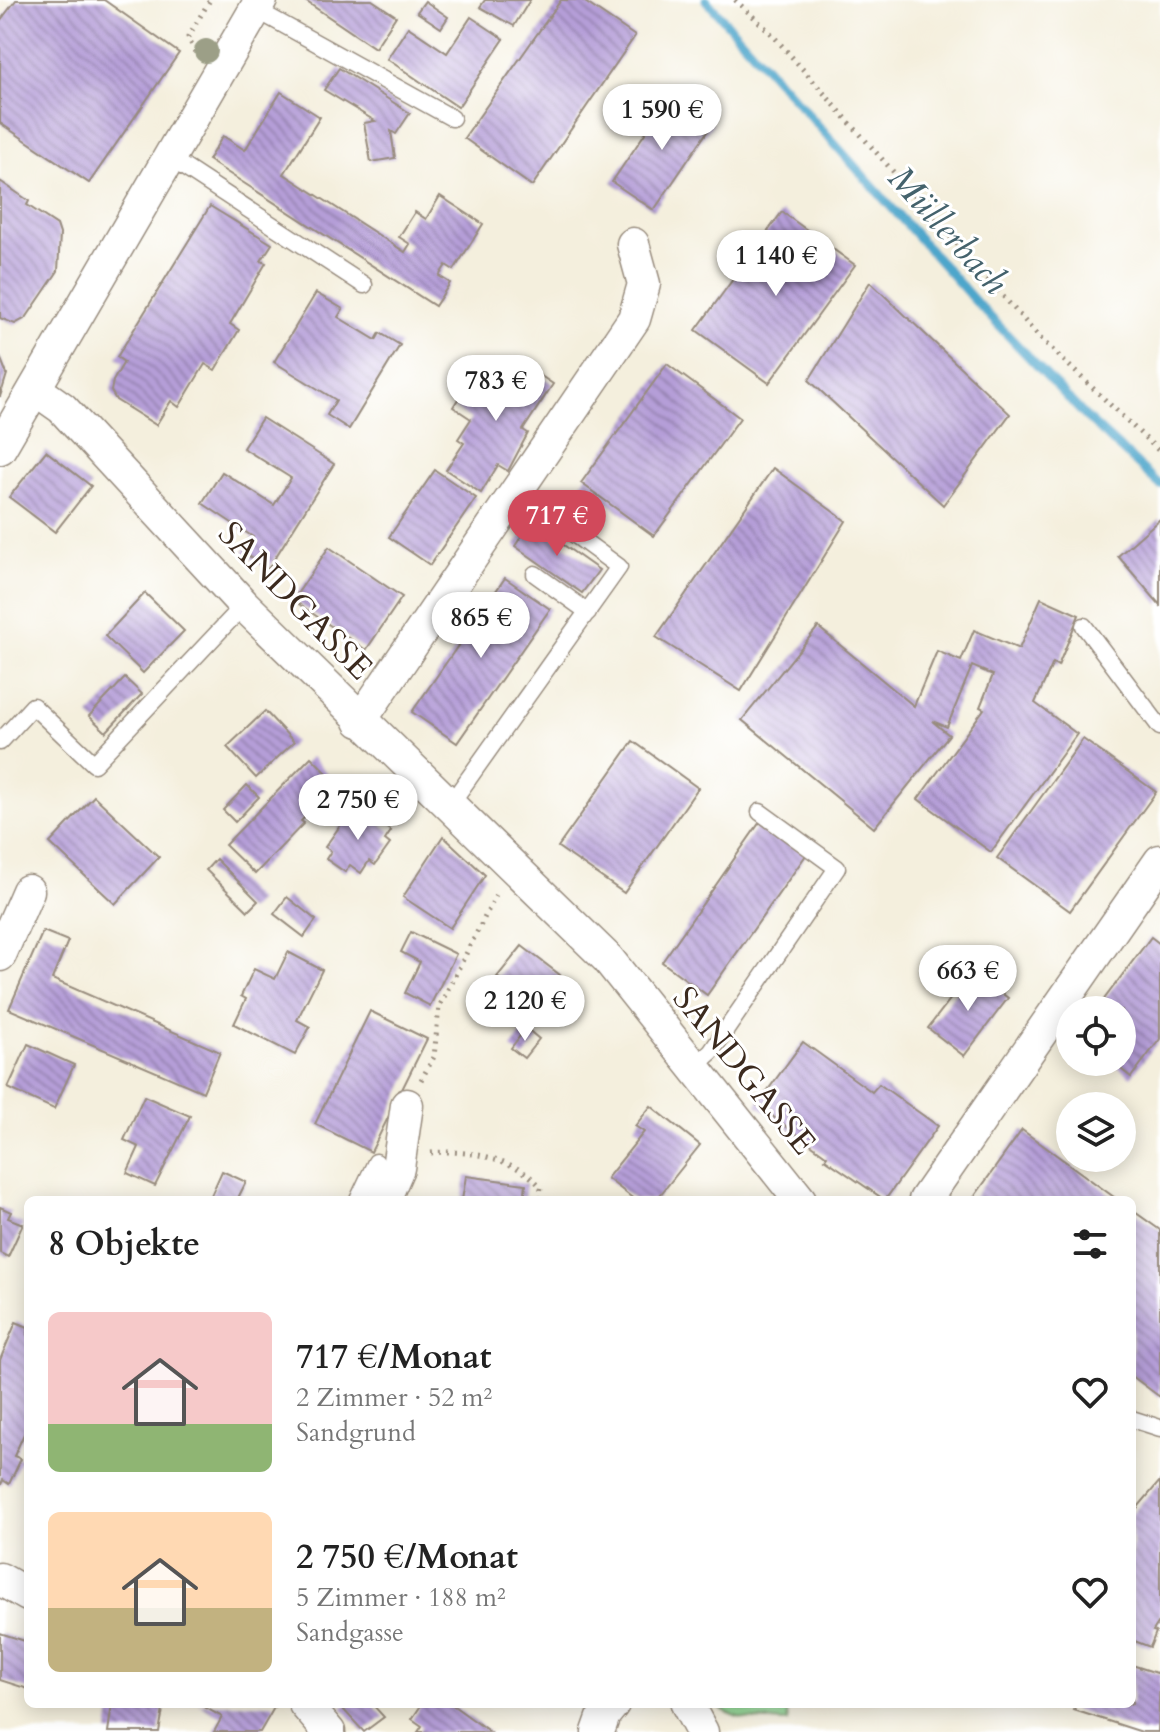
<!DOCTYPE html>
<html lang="de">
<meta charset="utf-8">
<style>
:root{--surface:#fff;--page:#f2f2f2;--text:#222;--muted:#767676;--accent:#d1495b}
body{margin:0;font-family:Cardo,serif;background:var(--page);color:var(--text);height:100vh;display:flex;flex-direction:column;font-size:30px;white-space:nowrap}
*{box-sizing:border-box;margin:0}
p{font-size:26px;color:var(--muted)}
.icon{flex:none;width:44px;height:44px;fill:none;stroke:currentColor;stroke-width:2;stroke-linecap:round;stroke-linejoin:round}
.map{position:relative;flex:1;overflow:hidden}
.details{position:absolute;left:24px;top:1196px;width:1112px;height:512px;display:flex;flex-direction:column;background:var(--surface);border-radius:12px;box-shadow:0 4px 20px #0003}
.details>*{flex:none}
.buttons{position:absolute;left:1056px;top:996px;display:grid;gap:16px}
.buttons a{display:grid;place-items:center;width:80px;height:80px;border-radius:50%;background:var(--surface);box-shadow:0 4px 20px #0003;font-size:40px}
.price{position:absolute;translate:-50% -68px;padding:0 18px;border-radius:28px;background:#fff;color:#222;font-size:26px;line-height:52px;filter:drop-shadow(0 2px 4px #0008)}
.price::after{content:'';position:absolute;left:50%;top:48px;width:24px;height:18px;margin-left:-12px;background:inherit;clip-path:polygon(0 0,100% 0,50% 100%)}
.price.on{background:var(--accent);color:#fff}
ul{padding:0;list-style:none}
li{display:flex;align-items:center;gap:24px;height:200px;padding:0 24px}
li span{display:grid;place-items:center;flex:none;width:224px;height:160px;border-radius:12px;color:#555}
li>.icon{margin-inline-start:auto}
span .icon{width:96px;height:96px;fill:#fffc;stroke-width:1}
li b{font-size:34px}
h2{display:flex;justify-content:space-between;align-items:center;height:96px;padding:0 24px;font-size:34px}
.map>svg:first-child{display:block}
.grass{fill:#8fd792;stroke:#658058;stroke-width:2}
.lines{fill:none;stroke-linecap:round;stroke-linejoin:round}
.stream{stroke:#4ea6cb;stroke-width:9}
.building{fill:url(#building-back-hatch)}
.lane-casing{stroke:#988c7e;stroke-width:19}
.street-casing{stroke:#988c7e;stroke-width:35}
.path{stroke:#988c7e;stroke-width:5;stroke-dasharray:2 6;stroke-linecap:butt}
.lane{stroke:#fff;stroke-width:16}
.street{stroke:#fff;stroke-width:32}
.tree{fill:#9c9f87}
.labels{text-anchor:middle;stroke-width:6;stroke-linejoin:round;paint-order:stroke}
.street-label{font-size:34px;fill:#3b2a1e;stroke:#fff}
.water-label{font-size:36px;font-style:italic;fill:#44626c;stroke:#fff}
</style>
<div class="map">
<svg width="1160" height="1732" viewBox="0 0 1160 1732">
<defs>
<pattern id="building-back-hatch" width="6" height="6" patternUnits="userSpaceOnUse" patternTransform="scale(2)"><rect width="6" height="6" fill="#b59ed8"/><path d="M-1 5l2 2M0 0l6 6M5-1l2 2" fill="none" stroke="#9481af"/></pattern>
</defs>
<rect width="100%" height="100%" fill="#fff"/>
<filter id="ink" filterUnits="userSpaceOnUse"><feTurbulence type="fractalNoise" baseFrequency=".0125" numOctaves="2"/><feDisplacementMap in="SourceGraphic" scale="16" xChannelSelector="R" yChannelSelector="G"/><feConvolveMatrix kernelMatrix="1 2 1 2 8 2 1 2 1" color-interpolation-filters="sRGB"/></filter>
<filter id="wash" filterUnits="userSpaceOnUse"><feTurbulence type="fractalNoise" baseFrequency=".006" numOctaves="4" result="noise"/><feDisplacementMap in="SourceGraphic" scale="32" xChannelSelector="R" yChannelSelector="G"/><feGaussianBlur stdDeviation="1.8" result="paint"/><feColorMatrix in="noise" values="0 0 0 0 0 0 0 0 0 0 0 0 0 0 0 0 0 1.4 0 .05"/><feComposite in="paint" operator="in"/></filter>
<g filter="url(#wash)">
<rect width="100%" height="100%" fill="#f4efdd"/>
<path class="grass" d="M716,1704H786L788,1722C763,1720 734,1723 716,1704Z"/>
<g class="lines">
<polyline class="stream" points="706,0 976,302 1087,418 1160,485"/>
</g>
<g id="blocks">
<g class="building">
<polygon points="16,0 104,0 179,53 89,183 0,123 0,21"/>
<polygon points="304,0 372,0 396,16 375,48"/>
<polygon points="485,0 530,0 514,26 480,7"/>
<polygon points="561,0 582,0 635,36 532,186 464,138"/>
<polygon points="425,1 448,17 441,28 417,12"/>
<polygon points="471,17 504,39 458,107 387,59 408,27 447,53"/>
<polygon points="339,68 410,113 396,134 391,131 395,158 371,162 364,123 375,121 324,90"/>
<polygon points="281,92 320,117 284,174 405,252 410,244 399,237 415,212 426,219 440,196 483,224 454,270 446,265 439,276 450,283 435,306 208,160 223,136 245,150"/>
<polygon points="671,95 713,123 654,210 612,182"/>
<polygon points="0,181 29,201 27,205 57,225 60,234 58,271 26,318 15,324 0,318"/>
<polygon points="210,206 272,244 261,261 266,263 230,324 239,330 215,370 205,364 179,407 171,401 156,425 116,400 111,391 113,381 124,362 117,357"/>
<polygon points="782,212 855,265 769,383 696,330"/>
<polygon points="870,282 1010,414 943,505 809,380"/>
<polygon points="316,293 343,309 338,317 376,340 380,333 400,345 349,429 327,415 336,400 274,362"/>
<polygon points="0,357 7,374 0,397"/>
<polygon points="517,360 553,384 523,430 528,433 508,471 498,465 481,493 446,470 464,443 458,439 471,419 453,407 474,374 498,389"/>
<polygon points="667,364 740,418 654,536 581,483"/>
<polygon points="262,418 334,464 268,569 243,553 253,537 202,503 222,472 274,505 291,478 243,448"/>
<polygon points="46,451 91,486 55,532 9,497"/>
<polygon points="773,468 846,521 741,691 656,637"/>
<polygon points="435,470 476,498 430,565 389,537"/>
<polygon points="1160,519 1160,605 1118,556"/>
<polygon points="531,522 599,570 582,593 515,546"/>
<polygon points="329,547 402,597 366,650 293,600"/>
<polygon points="505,578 550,609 457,743 412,712"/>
<polygon points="145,593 184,631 143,673 105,636"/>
<polygon points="1041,598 1079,615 1058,666 1053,663 1035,703 1077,734 991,852 918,799 984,709 980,707 993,675 972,666 947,727 932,721 949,735 874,828 742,720 818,627 914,706 937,651 961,661 974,630 1019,649"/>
<polygon points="125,678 142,694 106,732 89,716"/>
<polygon points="265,711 294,742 256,778 227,747"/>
<polygon points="1083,739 1156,792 1070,911 997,858"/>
<polygon points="633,741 698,788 624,893 558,847"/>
<polygon points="311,757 337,783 301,821 304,823 255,874 225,845"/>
<polygon points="247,785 259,797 235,822 223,810"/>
<polygon points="94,796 159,857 115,904 50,843"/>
<polygon points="355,805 391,831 385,840 390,844 375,865 369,861 361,873 350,865 345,872 326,859 331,851 325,847"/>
<polygon points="760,822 806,855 707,995 662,962"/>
<polygon points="443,836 485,875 450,928 403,897"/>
<polygon points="216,859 258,901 248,911 206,870"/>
<polygon points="287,897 316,920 304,937 274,914"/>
<polygon points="43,931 68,941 52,979 220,1052 203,1092 9,1009"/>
<polygon points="411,932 456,954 430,1006 405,993 420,962 401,952"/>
<polygon points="1151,937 1160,944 1160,1039 1131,1077 1112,1062 1122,1062 1122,1010 1096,1010"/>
<polygon points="522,946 560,975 550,987 558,993 543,1013 497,977"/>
<polygon points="288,952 322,970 297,1020 310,1027 295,1055 234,1024 246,999 241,996 254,969 275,979"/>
<polygon points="972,971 1008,998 964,1056 928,1028"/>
<polygon points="370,1011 427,1039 371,1152 315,1124"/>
<polygon points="526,1028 539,1039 524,1058 511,1048"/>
<polygon points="803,1042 872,1092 879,1084 938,1126 885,1200 825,1159 827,1156 757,1105"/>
<polygon points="28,1044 74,1065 54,1109 8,1088"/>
<polygon points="144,1096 190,1116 155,1186 127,1173 139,1147 124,1140"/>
<polygon points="651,1106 700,1145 656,1200 635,1200 607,1178 644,1132 635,1126"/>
<polygon points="1022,1130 1118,1200 972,1200"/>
<polygon points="222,1171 246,1182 237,1200 209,1200"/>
<polygon points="466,1176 526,1184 524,1200 462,1200"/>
<polygon points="0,1207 11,1212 8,1218 23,1224 8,1257 0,1253"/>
<polygon points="1132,1210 1160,1230 1160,1397 1132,1376"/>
<polygon points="16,1322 28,1327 28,1425 14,1456 21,1459 9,1484 3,1480 0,1487 0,1360"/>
<polygon points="1160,1481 1160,1620 1153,1631 1156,1632 1150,1647 1132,1640 1132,1514"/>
<polygon points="0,1633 28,1642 28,1689 0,1680"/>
<polygon points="1132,1665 1160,1674 1158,1732 1142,1732 1074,1710 1076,1704 1132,1704"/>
<polygon points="112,1704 164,1704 159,1732 108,1732"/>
<polygon points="199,1704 271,1704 275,1706 260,1732 214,1732 222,1717"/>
<polygon points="347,1704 372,1704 384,1717 364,1732 342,1708"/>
<polygon points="422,1704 451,1704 490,1732 418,1732 422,1726 412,1719"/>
</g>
</g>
</g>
<g filter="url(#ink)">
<use href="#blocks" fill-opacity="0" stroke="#988c7e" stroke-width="2"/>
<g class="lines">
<defs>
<g id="lane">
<polyline points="255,9 452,118"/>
<polyline points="170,158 364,285"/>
<polyline points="535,574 588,612"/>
<polyline points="1084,626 1160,727"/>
<polyline points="0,742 33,706 94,764 244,605"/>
<polyline points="449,806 619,567 544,512"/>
<polyline points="694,1067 711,1052 837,868 760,812"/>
<polyline points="358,1200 376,1162"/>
<polyline points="1132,1419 1160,1428"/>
</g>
<g id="street">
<polyline points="35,389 62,408 244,605 608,959 800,1200"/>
<polyline points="0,448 261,0"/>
<polyline points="360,721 634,319 644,284 633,244"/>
<polyline points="0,955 28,891"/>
<polyline points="384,1200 398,1168 407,1105"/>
<polyline points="925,1200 1160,861"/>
<polyline points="0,1579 28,1595"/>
<polyline points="305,1704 329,1732"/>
<polyline points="687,1704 702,1732"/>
<polyline points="598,1732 604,1715 613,1704"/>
</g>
</defs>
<use href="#lane" class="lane-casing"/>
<use href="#street" class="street-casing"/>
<g class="path">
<polyline points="735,0 769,31 1039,337 1160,452"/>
<polyline points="195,52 188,37 210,0"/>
<polyline points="421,1080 434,1057 439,1007 498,891"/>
<path d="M431,1153C467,1149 516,1158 541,1187L539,1200"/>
</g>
<use href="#lane" class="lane"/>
<use href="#street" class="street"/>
</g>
<circle class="tree" cx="206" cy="51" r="12"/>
</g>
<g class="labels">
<g class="street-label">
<text transform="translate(296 600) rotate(46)" y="12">SANDGASSE</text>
<text transform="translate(745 1070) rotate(51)" y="12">SANDGASSE</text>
</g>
<g class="water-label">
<text transform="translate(949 229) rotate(48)" y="13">Müllerbach</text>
</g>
</g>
</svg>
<div class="buttons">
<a><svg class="icon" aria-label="locate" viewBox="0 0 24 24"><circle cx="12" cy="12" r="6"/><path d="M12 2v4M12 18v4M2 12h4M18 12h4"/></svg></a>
<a><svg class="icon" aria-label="layers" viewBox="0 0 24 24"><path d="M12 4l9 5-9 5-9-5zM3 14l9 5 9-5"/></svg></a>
</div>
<b class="price" style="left:662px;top:152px">1 590 €</b>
<b class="price" style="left:776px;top:298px">1 140 €</b>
<b class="price" style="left:496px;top:423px">783 €</b>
<b class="price on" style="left:557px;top:558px">717 €</b>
<b class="price" style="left:481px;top:660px">865 €</b>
<b class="price" style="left:358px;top:842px">2 750 €</b>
<b class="price" style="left:968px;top:1013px">663 €</b>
<b class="price" style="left:525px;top:1043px">2 120 €</b>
<section class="details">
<h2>8 Objekte<svg class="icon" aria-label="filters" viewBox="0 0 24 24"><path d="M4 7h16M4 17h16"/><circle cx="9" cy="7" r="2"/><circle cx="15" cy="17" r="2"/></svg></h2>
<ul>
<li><span style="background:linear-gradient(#f6c9c9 70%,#8fb573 0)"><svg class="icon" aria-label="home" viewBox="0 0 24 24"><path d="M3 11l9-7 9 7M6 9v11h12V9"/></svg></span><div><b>717 €/Monat</b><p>2 Zimmer · 52 m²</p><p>Sandgrund</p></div><svg class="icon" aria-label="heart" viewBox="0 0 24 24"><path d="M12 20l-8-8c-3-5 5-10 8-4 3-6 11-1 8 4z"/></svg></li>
<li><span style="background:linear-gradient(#ffd9b3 60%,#c2b280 0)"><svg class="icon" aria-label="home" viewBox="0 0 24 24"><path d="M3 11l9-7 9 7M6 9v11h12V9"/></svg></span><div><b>2 750 €/Monat</b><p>5 Zimmer · 188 m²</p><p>Sandgasse</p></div><svg class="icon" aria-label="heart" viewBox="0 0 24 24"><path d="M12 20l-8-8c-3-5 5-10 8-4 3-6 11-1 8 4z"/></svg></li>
</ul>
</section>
</div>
